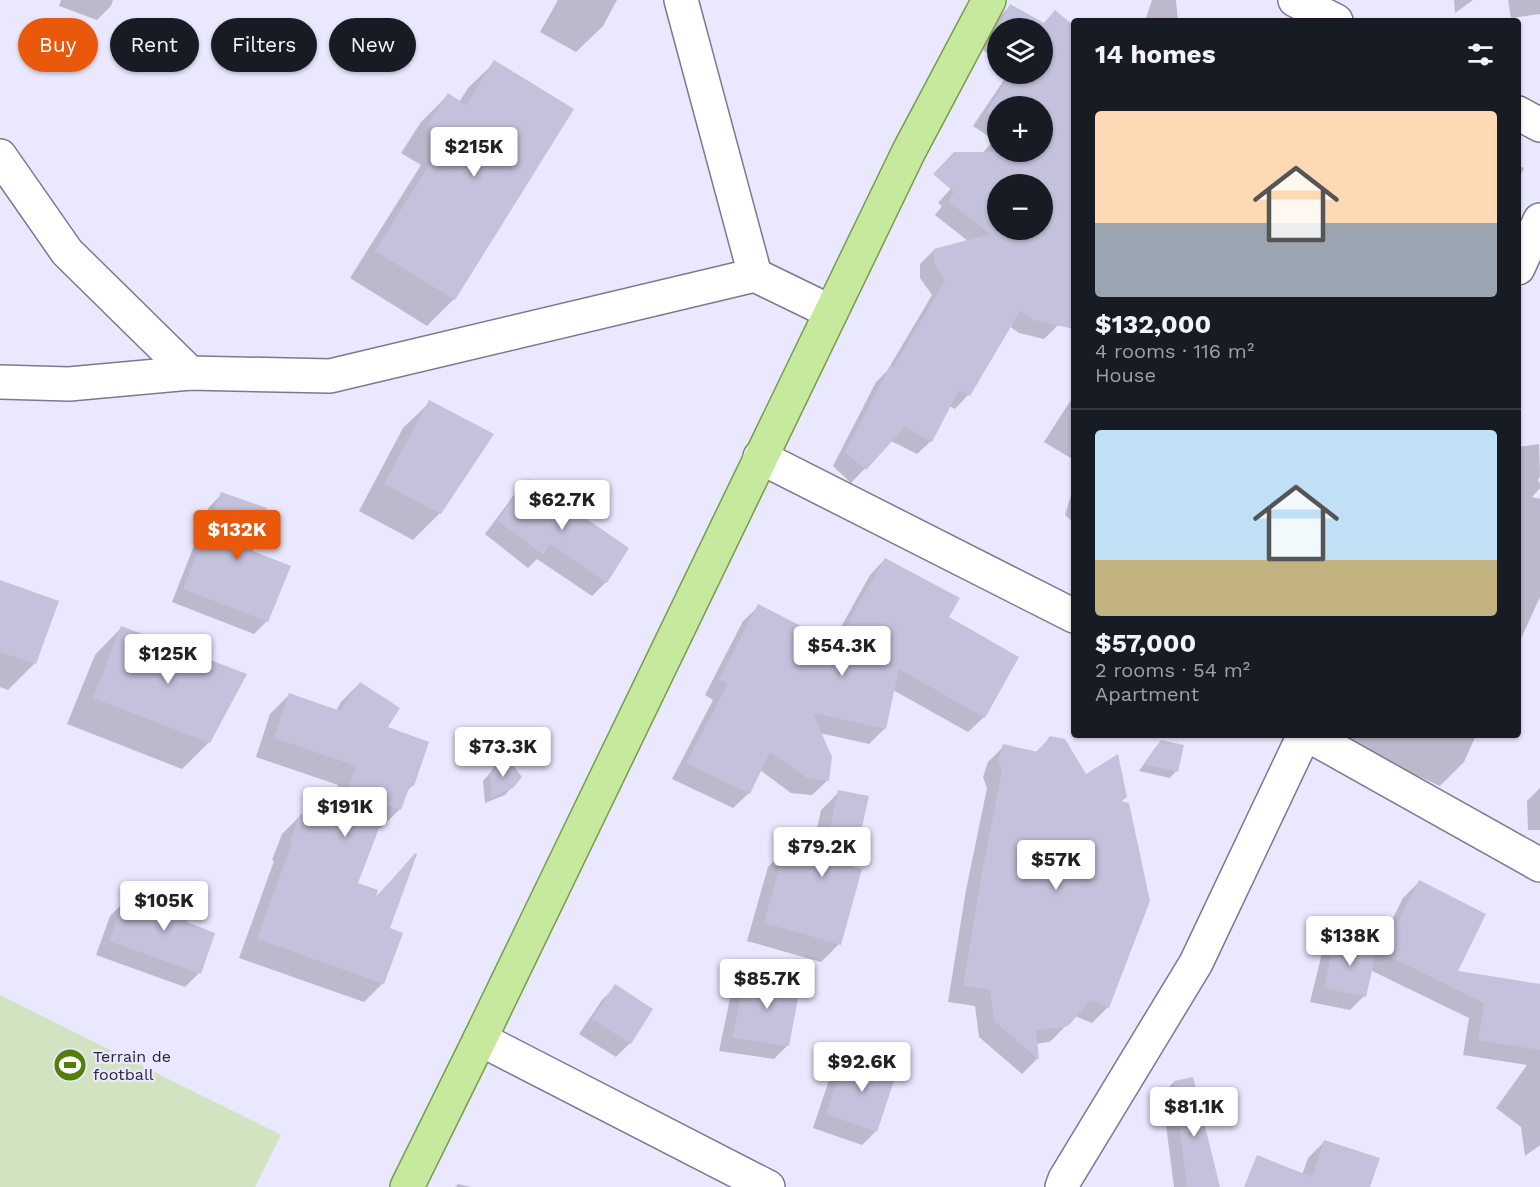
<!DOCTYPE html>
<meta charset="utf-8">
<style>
:root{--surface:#171b24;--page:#242831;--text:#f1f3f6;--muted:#9ea1a6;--line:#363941;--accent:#ea580c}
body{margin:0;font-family:"Work Sans",sans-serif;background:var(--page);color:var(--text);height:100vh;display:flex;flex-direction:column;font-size:22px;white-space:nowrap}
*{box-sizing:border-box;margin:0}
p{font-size:20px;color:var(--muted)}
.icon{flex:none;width:33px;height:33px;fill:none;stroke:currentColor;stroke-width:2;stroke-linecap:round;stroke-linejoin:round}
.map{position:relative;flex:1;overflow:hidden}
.sheet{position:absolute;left:1071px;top:18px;width:450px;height:720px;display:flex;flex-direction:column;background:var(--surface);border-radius:6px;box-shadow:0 2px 4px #0004}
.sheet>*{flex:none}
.hud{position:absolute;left:18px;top:18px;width:570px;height:54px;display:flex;gap:12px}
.buttons{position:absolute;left:987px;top:18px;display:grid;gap:12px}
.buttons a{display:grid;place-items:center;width:66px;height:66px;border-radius:50%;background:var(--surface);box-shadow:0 2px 4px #0004;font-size:30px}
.price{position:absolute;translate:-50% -51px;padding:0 14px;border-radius:6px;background:#fff;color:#222;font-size:20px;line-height:39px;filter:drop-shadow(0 2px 3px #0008)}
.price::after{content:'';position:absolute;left:50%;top:36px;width:18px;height:14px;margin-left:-9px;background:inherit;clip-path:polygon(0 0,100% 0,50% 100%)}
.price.current{background:var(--accent);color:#fff}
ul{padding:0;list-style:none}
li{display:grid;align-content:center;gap:12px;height:318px;padding:0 24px}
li+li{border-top:2px solid var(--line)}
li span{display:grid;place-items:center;height:186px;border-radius:6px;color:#555}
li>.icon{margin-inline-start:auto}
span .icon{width:108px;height:108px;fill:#fffc;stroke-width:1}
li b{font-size:26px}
h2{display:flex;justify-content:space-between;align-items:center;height:72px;padding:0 24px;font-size:26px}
.pill{padding:0 21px;border-radius:27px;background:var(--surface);box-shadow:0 2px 4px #0004;font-size:21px;line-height:54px}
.pill.current{background:var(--accent);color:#fff}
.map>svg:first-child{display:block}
.green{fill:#d2e3c2}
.shadow{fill:#0003;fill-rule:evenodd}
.building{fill:#c4c1dc;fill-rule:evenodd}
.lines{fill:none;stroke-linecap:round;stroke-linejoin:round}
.street-casing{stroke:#7b7890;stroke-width:36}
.primary-casing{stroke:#779c4c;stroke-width:36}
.street{stroke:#fff;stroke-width:33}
.primary{stroke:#c7e99d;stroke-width:33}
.labels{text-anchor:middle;stroke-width:4.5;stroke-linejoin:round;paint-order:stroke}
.poi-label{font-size:16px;fill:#282731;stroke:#eae8fe;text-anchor:start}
</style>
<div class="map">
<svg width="1540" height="1187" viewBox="0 0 1540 1187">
<rect width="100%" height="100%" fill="#eae8fe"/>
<polygon class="green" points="0,995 281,1135 255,1187 0,1187"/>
<g class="shadow">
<polygon points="61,0 113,0 111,6 97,20 59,6"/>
<polygon points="558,0 617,0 603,26 576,52 540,32"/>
<polygon points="1152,0 1176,0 1178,21 1145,21"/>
<polygon points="1454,0 1473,0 1455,13"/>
<polygon points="1508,0 1540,0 1540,14 1511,18"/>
<path d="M1010,6L1043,24L1055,12L1074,28V269L1058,325L1044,339L1019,333L1009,326L968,395L955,409L949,406L931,441L917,454L891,441L851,483L833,466L876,382L887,371L932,295L920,278V264L934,250L968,241L935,215L942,206L938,203L994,140L973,126L1008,74H1042V28H998V59L981,49L996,20ZM998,106H1042V152H998ZM998,184H1042V230H998Z"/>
<polygon points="495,62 572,109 454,299 427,326 350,278 421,165 401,153 421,122 448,95 459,102 468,88"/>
<polygon points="1518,165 1524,168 1518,180"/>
<polygon points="1074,395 1074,460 1044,442"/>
<polygon points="430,402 440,513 413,540 359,511 403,428"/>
<polygon points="1539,444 1540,476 1538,480 1540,484 1540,488 1532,497 1540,499 1540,597 1518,645 1518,447"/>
<polygon points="528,481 606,582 592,596 537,559 528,568 485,534 514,495"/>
<polygon points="1074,485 1074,523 1065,515"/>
<polygon points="222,494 267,621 254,634 172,602 209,507"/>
<polygon points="885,559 947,618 984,717 968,732 893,690 884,729 869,744 820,733 828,780 812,795 791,793 760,770 749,793 733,808 672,779 713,700 705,695 743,621 759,606 834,645 836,636 870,575"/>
<polygon points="0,582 57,602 34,664 8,690 0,687"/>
<polygon points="121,628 209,742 182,769 67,724 95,655"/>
<polygon points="360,683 386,728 413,785 406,792 400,809 381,828 378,827 356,884 373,900 414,856 388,929 383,983 364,1002 239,958 274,861 272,860 282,834 301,815 325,824 338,785 256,757 270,714 289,695 336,711 341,702"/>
<polygon points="1327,735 1476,735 1464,762 1440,786"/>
<polygon points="1050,738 1086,776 1126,797 1120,803 1108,1007 1092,1023 1075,1016 1053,1039 1049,1042 1035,1044 1037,1059 1022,1074 979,1037 975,1006 948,1002 966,890 987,788 983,777 988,762 1004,746 1035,753"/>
<polygon points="1162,741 1176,771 1170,778 1139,771 1155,748"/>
<polygon points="496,766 512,787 505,795 485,803 483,781"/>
<polygon points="1540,788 1540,830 1528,830 1527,801"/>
<polygon points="839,792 851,868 839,944 821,962 747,941 768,867 786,849 811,856 821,810"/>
<polygon points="1419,882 1455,972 1540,986 1540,1145 1525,1156 1521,1127 1496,1108 1527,1065 1463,1055 1469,1018 1370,970 1364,996 1350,1010 1310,1002 1322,953 1336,939 1378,948 1403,898"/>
<polygon points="152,891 185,923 199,973 185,987 96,955 110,916 124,902 138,905"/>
<polygon points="746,975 788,1045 774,1059 719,1051 732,989"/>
<polygon points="616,986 630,1043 616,1057 579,1034 602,1000"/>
<polygon points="846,1057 876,1131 862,1145 813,1128 832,1071"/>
<polygon points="1174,1082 1218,1187 1174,1187 1162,1094"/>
<polygon points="1324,1142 1369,1187 1280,1187 1302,1175 1308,1158"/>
<polygon points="458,1184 471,1187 455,1187"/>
</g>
<g class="building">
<path d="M1010,4L1044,23L1055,10L1074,26V329L1033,320L1020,311L970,396L959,390L932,442L905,427L866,470L845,452L890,366L893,368L945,281L934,264V249L990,234L948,201L954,192L933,174L954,152H1047L1042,149V106H998V119L986,112L1011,74H1042V28H998V38L993,35ZM998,184H1042V230H998Z"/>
<polygon points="494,60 574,109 455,300 375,251 446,138 427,126 448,93 466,105"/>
<polygon points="429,400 494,434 441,514 384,484"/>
<polygon points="528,479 629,548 607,583 550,544 543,555 497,520"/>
<polygon points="221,492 267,508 253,551 291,566 268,622 183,589"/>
<polygon points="885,558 960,598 949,617 1019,657 985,718 899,669 886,729 813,713 832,757 829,781 807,778 770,752 750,794 686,763 728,684 719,679 758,604 844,648 850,619"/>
<polygon points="0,580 59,601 36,664 0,652"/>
<polygon points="121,626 247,674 210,743 93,698"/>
<polygon points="360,682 400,708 388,727 429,742 414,786 410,785 401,810 388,805 358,883 378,890 376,898 415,853 417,854 390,928 403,933 384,984 257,939 292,842 290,841 300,814 336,827 356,766 274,738 289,693 340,711"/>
<polygon points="1050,736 1065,739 1086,774 1118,754 1127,797 1121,801 1129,803 1150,901 1109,1008 1090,1000 1071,1023 1066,1027 1036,1030 1039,1060 994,1021 990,990 963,986 982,872 1002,771 998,760 1003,744 1038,752"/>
<polygon points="1161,740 1184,745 1178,772 1144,764"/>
<polygon points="504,762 512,764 522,777 513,788 491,798 490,773 495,765"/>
<polygon points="838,790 869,796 853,867 862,869 841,945 764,923 785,847 824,858"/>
<polygon points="1419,880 1486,914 1458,971 1540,984 1540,1050 1478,1040 1484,1003 1382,953"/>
<polygon points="151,890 193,902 187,922 215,933 201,974 109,941 124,900 146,908"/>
<polygon points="1335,938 1377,947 1366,997 1324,988"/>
<polygon points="746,974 801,983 789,1046 732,1038"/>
<polygon points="615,984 653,1009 631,1044 592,1019"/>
<polygon points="846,1055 897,1072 877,1132 826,1114"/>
<polygon points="1193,1077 1220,1187 1187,1187 1174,1081"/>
<polygon points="1324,1140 1380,1158 1370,1187 1244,1187 1257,1155 1312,1177"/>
</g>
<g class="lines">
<defs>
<g id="street">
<polyline points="681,0 755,275"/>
<polyline points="1295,0 1336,21"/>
<polyline points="1518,113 1540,125"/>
<polyline points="0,156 67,252 190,373"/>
<polyline points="1518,268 1540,220"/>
<polyline points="0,382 69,384 190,373 330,376 755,275 831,312"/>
<polyline points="760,457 1074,616"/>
<polyline points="1308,735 1540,865"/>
<polyline points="480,1039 768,1187"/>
<polyline points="1062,1187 1065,1179 1196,963 1304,735"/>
</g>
<polyline id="primary" points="407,1187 480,1039 909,151 989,0"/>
</defs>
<use href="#street" class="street-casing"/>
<use href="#primary" class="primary-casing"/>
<use href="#street" class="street"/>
<use href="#primary" class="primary"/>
</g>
<defs>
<symbol id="stadium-disc" viewBox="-11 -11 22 22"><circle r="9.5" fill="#527f06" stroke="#eae8fe"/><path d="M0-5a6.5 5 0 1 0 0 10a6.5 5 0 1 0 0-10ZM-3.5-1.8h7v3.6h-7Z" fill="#fff"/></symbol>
</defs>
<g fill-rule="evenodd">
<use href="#stadium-disc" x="51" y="1046" width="38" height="38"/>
</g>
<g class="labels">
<g class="poi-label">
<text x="93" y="1062">Terrain de<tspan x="93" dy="18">football</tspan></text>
</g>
</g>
</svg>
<div class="buttons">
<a><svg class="icon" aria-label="layers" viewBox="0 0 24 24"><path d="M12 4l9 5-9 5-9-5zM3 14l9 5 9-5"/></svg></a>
<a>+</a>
<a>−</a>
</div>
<b class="price" style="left:474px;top:178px">$215K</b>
<b class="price" style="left:562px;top:531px">$62.7K</b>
<b class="price current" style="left:237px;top:561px">$132K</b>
<b class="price" style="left:842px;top:677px">$54.3K</b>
<b class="price" style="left:168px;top:685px">$125K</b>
<b class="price" style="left:503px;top:778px">$73.3K</b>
<b class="price" style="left:345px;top:838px">$191K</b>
<b class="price" style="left:822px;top:878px">$79.2K</b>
<b class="price" style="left:1056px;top:891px">$57K</b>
<b class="price" style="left:164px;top:932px">$105K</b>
<b class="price" style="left:1350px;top:967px">$138K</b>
<b class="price" style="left:767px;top:1010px">$85.7K</b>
<b class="price" style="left:862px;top:1093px">$92.6K</b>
<b class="price" style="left:1194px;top:1138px">$81.1K</b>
<div class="hud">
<a class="pill current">Buy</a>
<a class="pill">Rent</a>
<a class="pill">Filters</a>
<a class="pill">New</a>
</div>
<section class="sheet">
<h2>14 homes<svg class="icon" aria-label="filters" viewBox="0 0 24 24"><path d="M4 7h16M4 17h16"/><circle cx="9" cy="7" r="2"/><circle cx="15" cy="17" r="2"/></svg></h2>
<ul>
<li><span style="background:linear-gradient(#ffd9b3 60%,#9aa5b1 0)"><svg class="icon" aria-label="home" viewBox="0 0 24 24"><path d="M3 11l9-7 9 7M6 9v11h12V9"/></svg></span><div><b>$132,000</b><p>4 rooms · 116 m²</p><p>House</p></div></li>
<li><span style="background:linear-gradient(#bfe0f5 70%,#c2b280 0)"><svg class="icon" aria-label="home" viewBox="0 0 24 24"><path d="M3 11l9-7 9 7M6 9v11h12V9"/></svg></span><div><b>$57,000</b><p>2 rooms · 54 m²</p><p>Apartment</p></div></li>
</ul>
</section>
</div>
